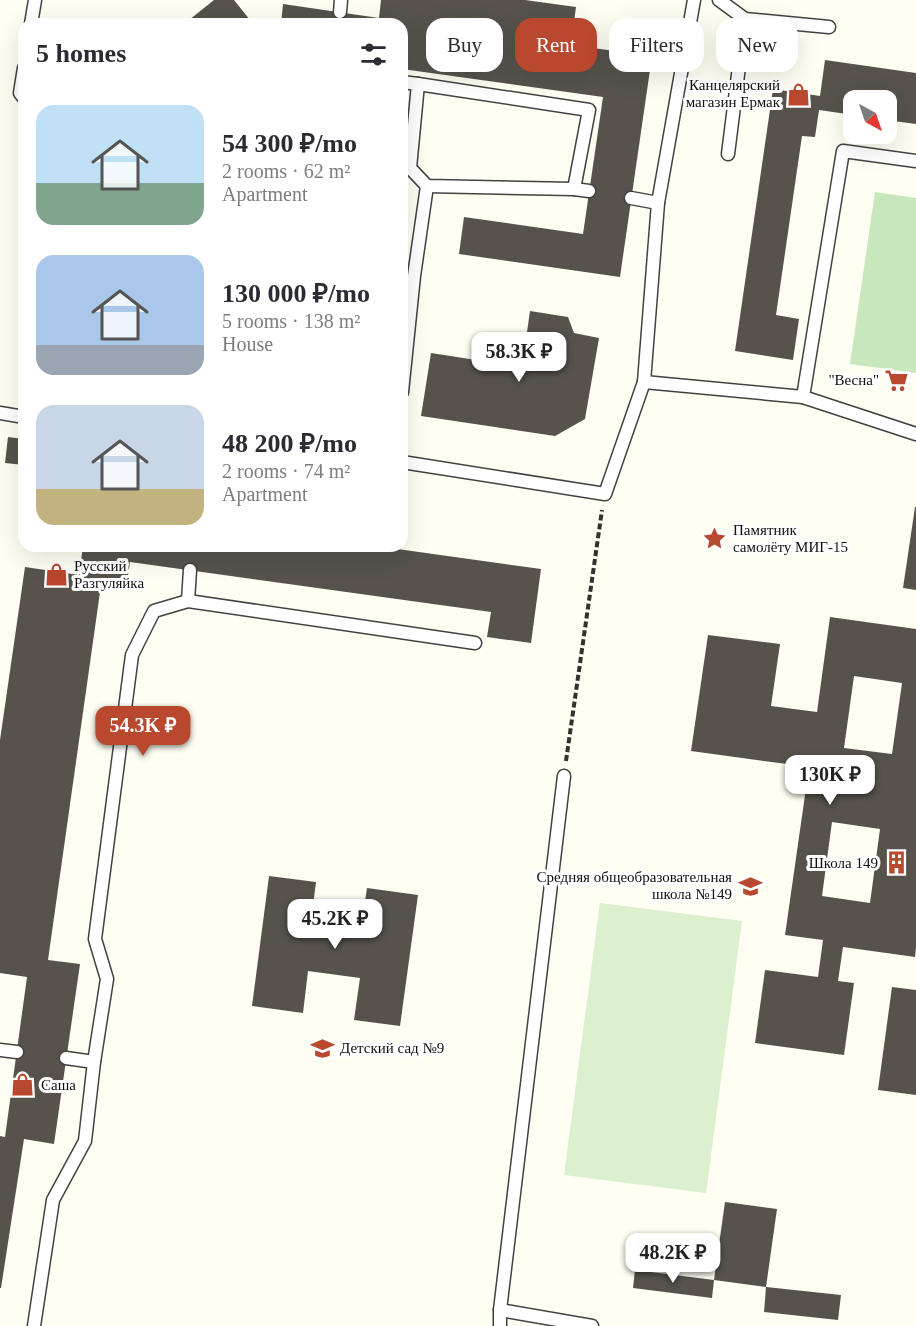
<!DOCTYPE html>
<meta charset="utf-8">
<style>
:root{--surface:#fff;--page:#f2f2f3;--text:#2b2b33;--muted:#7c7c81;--accent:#b8482e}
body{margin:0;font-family:"Times New Roman",serif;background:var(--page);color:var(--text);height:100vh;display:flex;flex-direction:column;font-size:22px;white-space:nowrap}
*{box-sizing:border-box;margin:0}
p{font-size:20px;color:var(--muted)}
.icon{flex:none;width:33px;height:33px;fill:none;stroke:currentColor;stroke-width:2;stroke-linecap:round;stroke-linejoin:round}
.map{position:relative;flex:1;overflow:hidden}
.side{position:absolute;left:18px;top:18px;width:390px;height:534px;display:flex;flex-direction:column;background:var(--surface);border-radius:18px;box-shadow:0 6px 24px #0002}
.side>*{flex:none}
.top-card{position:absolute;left:426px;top:18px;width:399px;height:54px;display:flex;gap:12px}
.needle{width:39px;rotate:140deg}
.buttons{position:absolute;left:843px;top:90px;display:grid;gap:12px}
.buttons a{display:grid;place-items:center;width:54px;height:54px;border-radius:12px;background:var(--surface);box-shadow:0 6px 24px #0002;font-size:30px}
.price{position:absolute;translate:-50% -51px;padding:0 14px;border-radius:12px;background:#fff;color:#222;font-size:20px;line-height:39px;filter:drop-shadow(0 2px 3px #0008)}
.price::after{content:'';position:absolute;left:50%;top:36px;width:18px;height:14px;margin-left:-9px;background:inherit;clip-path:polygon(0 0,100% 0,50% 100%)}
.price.on{background:var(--accent);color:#fff}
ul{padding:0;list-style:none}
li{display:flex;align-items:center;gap:18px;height:150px;padding:0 18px}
li span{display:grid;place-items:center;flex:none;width:168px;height:120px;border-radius:18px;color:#555}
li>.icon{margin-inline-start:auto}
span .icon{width:72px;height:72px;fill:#fffc;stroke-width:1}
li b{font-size:26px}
h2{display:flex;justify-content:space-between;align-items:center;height:72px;padding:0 18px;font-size:26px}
.tag{padding:0 21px;border-radius:18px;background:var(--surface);box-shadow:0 6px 24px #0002;font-size:21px;line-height:54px}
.tag.on{background:var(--accent);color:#fff}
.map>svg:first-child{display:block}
.green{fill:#c8e7bc}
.pitch{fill:#dcefce}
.building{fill:#57534c;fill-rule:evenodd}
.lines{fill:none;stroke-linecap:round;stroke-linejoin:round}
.lane-casing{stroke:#424242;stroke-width:15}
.path{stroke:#313131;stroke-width:4;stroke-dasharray:6 3;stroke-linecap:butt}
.lane{stroke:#fff;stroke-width:12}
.labels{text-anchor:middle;stroke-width:6;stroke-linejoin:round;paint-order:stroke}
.poi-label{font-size:15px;fill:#0f0f0f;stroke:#fff;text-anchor:end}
</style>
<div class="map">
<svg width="916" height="1326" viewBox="0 0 916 1326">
<rect width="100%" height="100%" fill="#fefef2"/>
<polygon class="green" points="875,192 916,198 916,373 850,364"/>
<polygon class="pitch" points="600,903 742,921 706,1193 564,1175"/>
<g class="building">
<polygon points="214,0 234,0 250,20 268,23 268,24 184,24"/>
<polygon points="381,0 525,0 576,7 571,45 652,56 620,277 459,254 464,217 583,234 603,97 402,69 402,24 281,24 283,4 379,18"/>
<polygon points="825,60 916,73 916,124 886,120 886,100 854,100 854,115 819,110 815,137 802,136 776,315 799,319 793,360 735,351 773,89 820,96"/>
<polygon points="530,311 568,317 574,333 599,338 585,419 555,436 421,416 431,353 522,367"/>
<polygon points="8,437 24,439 24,465 5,463"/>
<polygon points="915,507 916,507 916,590 903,588"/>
<polygon points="83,546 376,546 541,569 531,643 487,637 491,612 130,562 127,582 102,578 48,960 80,964 54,1144 24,1139 1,1288 0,1288 0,1136 5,1137 27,977 0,973 0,740 25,567 79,575"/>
<path d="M830,617L916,629V947L915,957L843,947L838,981L854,983L844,1055L755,1043L765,970L818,977L823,940L785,935L809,767L691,751L708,635L780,644L771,706L817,712ZM854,676L902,683L892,754L844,748ZM832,822L880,829L870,903L822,896Z"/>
<polygon points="269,876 316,882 311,921 361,927 367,888 418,895 400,1026 354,1020 360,978 308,971 303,1013 252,1006"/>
<polygon points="892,987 916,990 916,1095 878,1090"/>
<polygon points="725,1202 777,1209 766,1287 714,1280"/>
<polygon points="635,1270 714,1280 712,1298 633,1288"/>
<polygon points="766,1287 841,1295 838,1320 764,1312"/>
</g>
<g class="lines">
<defs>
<g id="lane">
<polyline points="719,0 745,19 829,27"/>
<polyline points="340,12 341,0"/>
<polyline points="31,24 35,0"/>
<polyline points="24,68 20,93 24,98"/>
<polyline points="402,82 418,84 410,168 427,186 574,189 589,191"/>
<polyline points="418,84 589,110 574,189"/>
<polyline points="728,154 745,19"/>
<polyline points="631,198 658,203"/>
<polyline points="644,382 803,397 916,434"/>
<polyline points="402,392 414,276 427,186"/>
<polyline points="803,397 843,151 916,161"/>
<polyline points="0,413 24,417"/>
<polyline points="402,462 605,494 644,382 658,203 694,0"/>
<polyline points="188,601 190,570"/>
<polyline points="0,1050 17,1052"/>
<polyline points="66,1058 94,1062"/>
<polyline points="500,1310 592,1326"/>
<polyline points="34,1326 53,1200 85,1141 94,1062 107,979 95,939 132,655 154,611 188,601 475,643"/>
<polyline points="500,1326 500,1310 564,776"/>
</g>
</defs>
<use href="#lane" class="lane-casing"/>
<polyline class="path" points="566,761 602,510"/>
<use href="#lane" class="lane"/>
</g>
<defs>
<symbol id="shop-bare" viewBox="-9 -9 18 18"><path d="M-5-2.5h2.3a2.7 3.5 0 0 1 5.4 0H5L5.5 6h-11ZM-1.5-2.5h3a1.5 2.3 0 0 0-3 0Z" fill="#b8482e" stroke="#fff" stroke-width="2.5" paint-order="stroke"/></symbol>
<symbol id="supermarket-bare" viewBox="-9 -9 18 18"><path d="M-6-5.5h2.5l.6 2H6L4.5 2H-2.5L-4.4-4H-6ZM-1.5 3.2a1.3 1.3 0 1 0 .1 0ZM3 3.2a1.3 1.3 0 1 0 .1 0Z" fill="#b8482e" stroke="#fff" stroke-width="2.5" paint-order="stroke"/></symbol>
<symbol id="sight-bare" viewBox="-9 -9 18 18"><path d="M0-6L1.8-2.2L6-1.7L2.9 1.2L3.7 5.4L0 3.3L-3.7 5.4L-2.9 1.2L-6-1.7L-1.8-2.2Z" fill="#b8482e" stroke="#fff" stroke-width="2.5" paint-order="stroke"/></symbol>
<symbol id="building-bare" viewBox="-9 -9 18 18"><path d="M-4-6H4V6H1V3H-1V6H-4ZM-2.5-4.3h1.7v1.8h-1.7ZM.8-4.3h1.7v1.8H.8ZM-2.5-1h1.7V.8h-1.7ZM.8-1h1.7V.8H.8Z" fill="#b8482e" stroke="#fff" stroke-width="2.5" paint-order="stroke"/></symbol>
<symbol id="school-bare" viewBox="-9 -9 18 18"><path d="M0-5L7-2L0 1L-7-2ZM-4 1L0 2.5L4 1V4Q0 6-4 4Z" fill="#b8482e" stroke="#fff" stroke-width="2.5" paint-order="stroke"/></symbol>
</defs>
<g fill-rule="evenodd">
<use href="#shop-bare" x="782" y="78" width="33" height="33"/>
<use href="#supermarket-bare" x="880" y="364" width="33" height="33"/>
<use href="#sight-bare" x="698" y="522" width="33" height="33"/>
<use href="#shop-bare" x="40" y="558" width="33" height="33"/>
<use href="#building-bare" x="880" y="846" width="33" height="33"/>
<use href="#school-bare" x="734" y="870" width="33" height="33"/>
<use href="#school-bare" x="306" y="1032" width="33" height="33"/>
<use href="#shop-bare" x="6" y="1068" width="33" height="33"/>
</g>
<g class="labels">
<g class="poi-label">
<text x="780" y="90">Канцелярский<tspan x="780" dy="17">магазин Ермак</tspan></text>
<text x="879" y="385">"Весна"</text>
<text x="733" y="535" text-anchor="start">Памятник<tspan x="733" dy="17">самолёту МИГ-15</tspan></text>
<text x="74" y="571" text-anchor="start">Русский<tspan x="74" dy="17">Разгуляйка</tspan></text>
<text x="878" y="868">Школа 149</text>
<text x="732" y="882">Средняя общеобразовательная<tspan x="732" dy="17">школа №149</tspan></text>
<text x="340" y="1053" text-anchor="start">Детский сад №9</text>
<text x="41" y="1090" text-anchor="start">Саша</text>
</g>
</g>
</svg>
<div class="buttons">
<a><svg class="needle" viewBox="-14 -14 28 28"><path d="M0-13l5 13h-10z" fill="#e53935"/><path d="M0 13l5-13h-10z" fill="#7c7c81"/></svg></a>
</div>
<b class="price" style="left:519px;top:383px">58.3K ₽</b>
<b class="price on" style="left:143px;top:757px">54.3K ₽</b>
<b class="price" style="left:830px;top:806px">130K ₽</b>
<b class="price" style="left:335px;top:950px">45.2K ₽</b>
<b class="price" style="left:673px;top:1284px">48.2K ₽</b>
<div class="top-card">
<a class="tag">Buy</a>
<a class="tag on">Rent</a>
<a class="tag">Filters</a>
<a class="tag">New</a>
</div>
<section class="side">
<h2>5 homes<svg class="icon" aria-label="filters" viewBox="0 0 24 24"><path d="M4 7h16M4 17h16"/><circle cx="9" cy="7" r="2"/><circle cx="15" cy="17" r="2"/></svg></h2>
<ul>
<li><span style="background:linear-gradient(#bfe0f5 65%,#7fa58c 0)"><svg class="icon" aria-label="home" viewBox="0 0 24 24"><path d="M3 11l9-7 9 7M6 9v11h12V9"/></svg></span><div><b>54 300 ₽/mo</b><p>2 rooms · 62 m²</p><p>Apartment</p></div></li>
<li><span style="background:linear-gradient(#a9c7e8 75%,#9aa5b1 0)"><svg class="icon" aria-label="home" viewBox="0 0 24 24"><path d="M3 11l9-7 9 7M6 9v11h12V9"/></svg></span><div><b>130 000 ₽/mo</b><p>5 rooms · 138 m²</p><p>House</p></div></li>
<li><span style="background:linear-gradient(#c9d6e8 70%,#c2b280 0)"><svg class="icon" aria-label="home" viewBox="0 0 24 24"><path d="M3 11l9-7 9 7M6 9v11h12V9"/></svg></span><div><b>48 200 ₽/mo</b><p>2 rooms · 74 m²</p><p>Apartment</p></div></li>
</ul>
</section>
</div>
